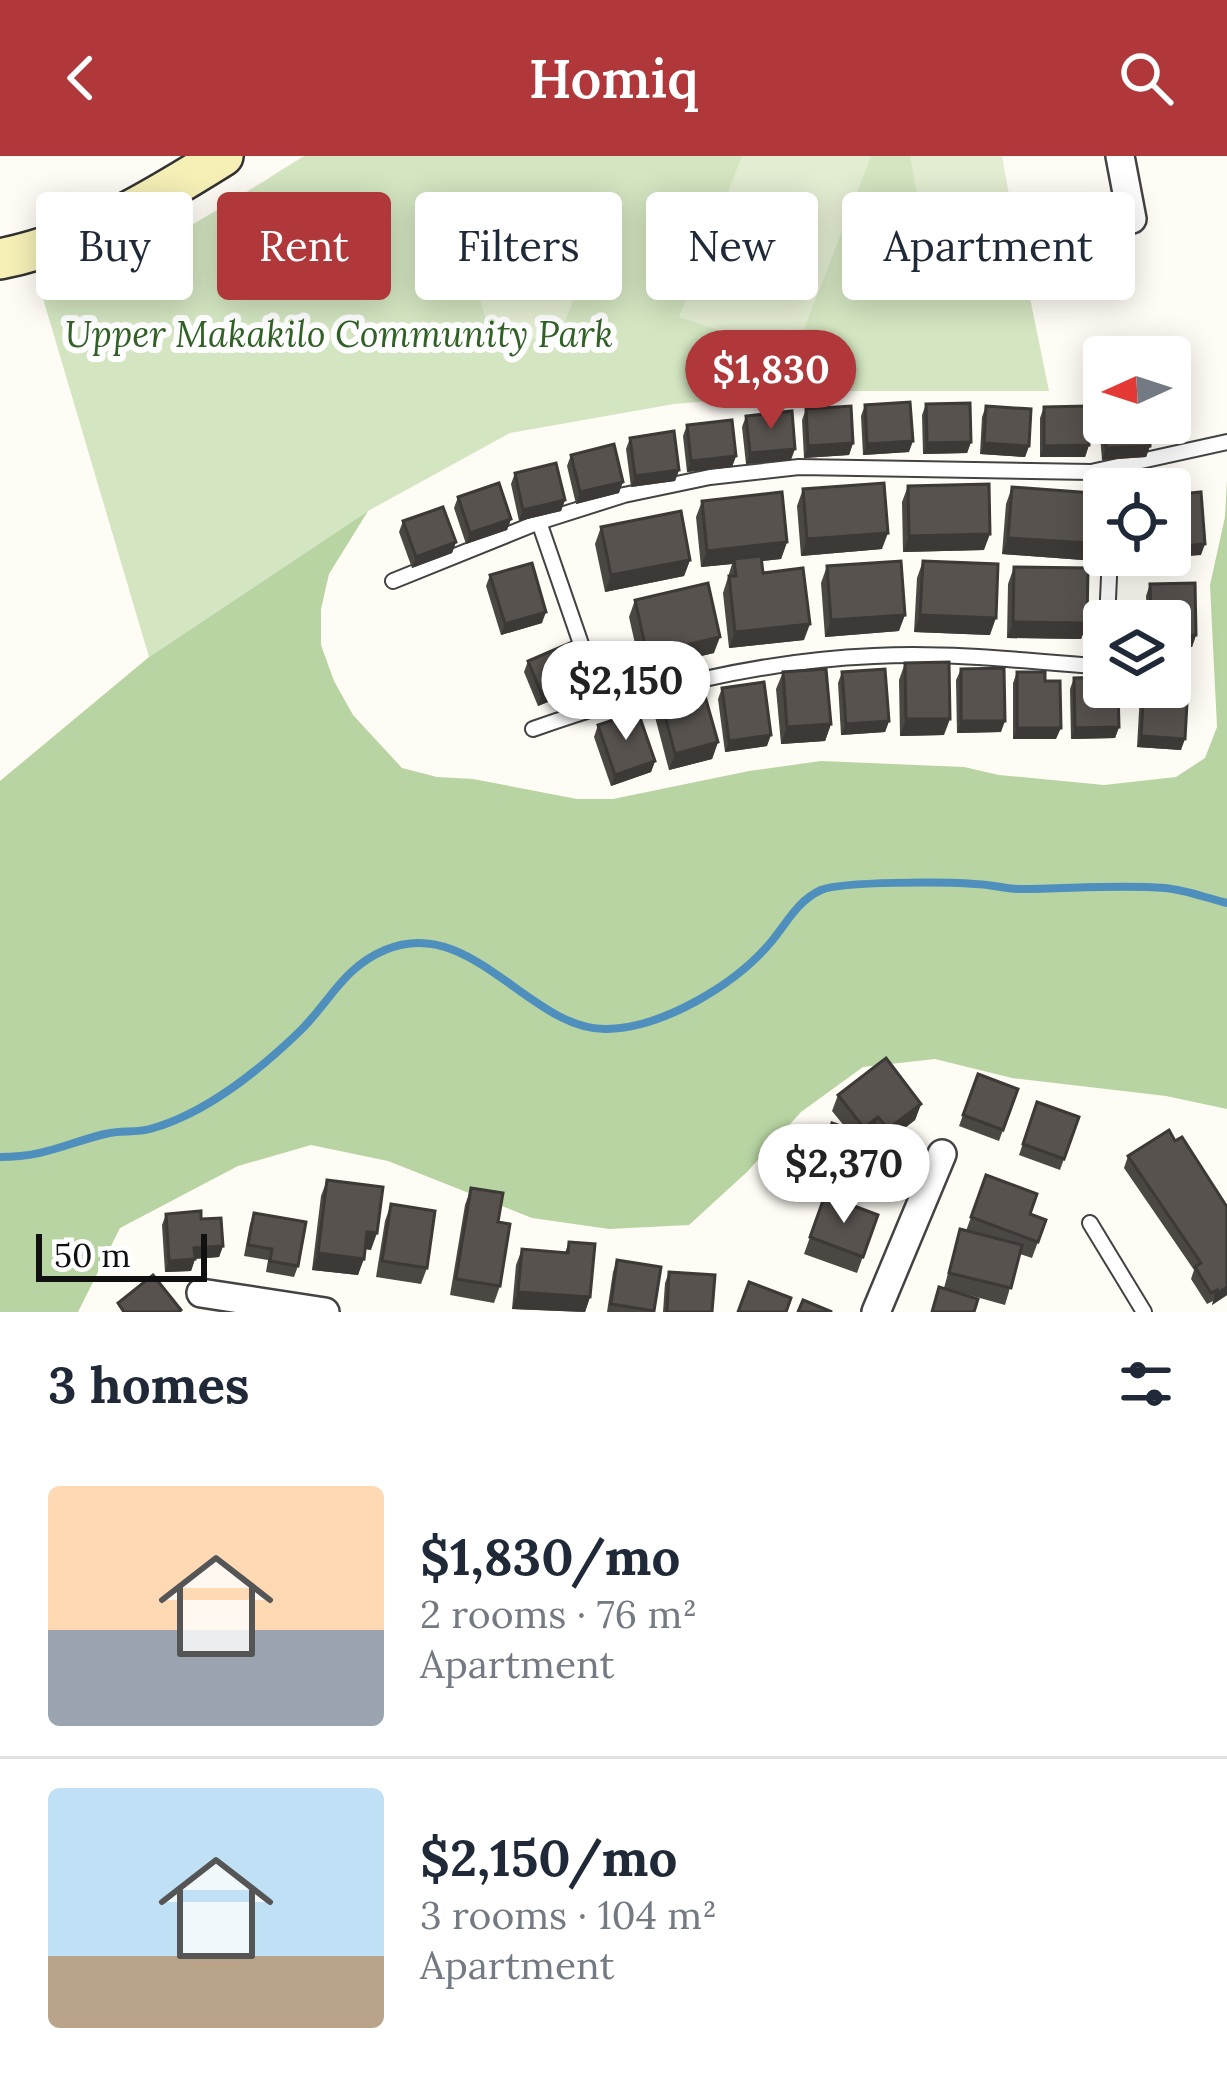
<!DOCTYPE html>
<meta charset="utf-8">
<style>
:root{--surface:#fff;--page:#f2f2f3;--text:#1f2937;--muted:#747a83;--line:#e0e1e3;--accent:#b0383b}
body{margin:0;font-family:Lora,serif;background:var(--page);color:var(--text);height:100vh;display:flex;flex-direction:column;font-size:45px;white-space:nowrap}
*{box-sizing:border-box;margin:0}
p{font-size:39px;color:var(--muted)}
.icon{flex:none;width:66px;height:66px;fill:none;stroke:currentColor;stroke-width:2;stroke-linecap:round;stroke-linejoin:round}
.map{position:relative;height:1156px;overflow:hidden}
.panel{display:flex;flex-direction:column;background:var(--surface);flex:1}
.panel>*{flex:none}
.banner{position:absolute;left:36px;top:36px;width:1155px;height:108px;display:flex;gap:24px}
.needle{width:78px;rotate:267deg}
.controls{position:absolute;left:1083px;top:180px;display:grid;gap:24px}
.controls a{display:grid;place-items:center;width:108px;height:108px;border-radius:12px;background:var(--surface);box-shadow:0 6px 30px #0003;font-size:60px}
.scale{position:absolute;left:36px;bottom:30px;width:171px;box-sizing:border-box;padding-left:12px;border:6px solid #101010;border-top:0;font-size:33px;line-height:42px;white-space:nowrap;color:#101010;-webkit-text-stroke:9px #fff;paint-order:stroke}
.price{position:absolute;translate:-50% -102px;padding:0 27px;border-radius:42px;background:#fff;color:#222;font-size:39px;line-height:78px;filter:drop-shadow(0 3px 6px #0008)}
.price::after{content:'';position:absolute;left:50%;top:72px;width:36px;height:27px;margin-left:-18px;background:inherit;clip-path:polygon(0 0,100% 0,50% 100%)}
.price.active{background:var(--accent);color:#fff}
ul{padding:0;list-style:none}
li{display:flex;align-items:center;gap:36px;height:300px;padding:0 48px}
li+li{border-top:3px solid var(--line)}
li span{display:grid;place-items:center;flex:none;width:336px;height:240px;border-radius:12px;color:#555}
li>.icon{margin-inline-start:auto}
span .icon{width:144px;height:144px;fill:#fffc;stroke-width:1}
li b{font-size:51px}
h2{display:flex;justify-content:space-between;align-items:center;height:144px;padding:0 48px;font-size:51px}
.pill{padding:0 42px;border-radius:12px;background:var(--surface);box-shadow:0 6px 30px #0003;font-size:42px;line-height:108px}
.pill.active{background:var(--accent);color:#fff}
header{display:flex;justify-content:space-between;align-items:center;height:156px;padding:0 48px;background:var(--accent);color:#fff;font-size:54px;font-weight:600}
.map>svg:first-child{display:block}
.green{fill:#d3e5c1}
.forest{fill:#b8d4a2}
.pitch{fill:#e3edd2}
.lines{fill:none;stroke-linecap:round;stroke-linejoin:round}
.stream{stroke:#4e8fbe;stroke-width:8}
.service-casing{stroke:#434343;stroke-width:18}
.minor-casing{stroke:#434343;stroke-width:32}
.secondary-casing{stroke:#323232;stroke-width:44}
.service{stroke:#fff;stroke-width:14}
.minor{stroke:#fff;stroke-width:27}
.secondary{stroke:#f6f0b7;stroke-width:39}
.wall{fill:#4b4743}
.shaded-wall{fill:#3d3937}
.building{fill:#57524e;stroke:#3d3937;stroke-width:3}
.labels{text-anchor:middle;stroke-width:12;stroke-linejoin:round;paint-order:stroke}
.park-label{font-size:36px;font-style:italic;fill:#326127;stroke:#fff}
</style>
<header><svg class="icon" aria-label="back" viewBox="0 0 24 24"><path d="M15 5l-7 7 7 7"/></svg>Homiq<svg class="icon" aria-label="search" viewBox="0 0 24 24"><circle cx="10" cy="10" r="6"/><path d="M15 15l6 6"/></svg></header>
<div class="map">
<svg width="1227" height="1156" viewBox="0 0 1227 1156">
<rect width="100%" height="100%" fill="#fefcf4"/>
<path class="green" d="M304,0H1001L1049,235H835L674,248L510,277L368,355L149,501L42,139C141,105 216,55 304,0Z"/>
<polygon class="forest" points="1227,324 1227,953 1166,940 1012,922 935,903 863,911 801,956 747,1016 689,1069 609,1073 532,1062 388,1005 311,989 238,1010 120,1072 78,1156 0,1156 0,625 149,501 368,355 329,418 321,453 321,489 334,525 353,559 402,612 437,621 473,623 577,643 613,643 749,615 821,605 964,611 999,619 1104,629 1176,621 1205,602 1217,571 1210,429 1225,361"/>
<g class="pitch">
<polygon points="742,0 871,0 794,199 679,161"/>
<polygon points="910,0 1002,0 1015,72 926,88"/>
<polygon points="543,74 574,84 587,109 555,191 486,164 478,137 482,107 509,84"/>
</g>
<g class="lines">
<path class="stream" d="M0,1001C45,1001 64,988 105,978C120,974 136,977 150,973C205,958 261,913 301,874C330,845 344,811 385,794C471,757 530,875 607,873C663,872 736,828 771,786C787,767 797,745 821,734C843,725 947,726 975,728C990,728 1005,733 1020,733C1068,733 1117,728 1165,732C1186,734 1207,742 1227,747"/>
<defs>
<g id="service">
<polyline points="1112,333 1113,313"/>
<polyline points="539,366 602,549"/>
<polyline points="393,425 539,366 624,339 710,321 799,311 1091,316 1227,286"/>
<polyline points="1107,465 1110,399"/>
<polyline points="1170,519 1181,521"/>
<path d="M533,573C644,534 756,505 874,500C950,496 1028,505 1104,511"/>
<polyline points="1090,1067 1144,1156"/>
</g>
<g id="minor">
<polyline points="1120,0 1132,63"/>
<polyline points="201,1137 325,1156"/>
<polyline points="876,1156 942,998"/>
</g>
<path id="secondary" d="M0,103C84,86 151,45 223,0"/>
</defs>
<use href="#service" class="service-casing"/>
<use href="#minor" class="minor-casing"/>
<use href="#secondary" class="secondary-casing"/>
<use href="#service" class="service"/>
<use href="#minor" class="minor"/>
<use href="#secondary" class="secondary"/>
</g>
<g class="wall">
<polygon points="926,248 971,286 967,297 923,298 922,259"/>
<polygon points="865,249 909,296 863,299 861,260"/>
<polygon points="986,250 1029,290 1025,301 980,298 982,261"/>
<polygon points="1044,251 1089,289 1085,301 1040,301 1040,262"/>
<polygon points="806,253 853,287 849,299 804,302 802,264"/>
<polygon points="1103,256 1150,290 1146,301 1102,304 1099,267"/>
<polygon points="746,260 791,304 746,308 742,271"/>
<polygon points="687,269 736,300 732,311 687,316 683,280"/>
<polygon points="630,282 679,314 675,325 631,331 626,293"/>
<polygon points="571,299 619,337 576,348 567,310"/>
<polygon points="515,317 565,344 561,355 519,365 511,328"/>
<polygon points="908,330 984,394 903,396 902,346"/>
<polygon points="1012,331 1089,387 1083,404 1002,398 1006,348"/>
<polygon points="803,333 882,393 801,400 797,350"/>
<polygon points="458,341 511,363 507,374 466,388 454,352"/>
<polygon points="702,345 787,386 781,403 762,405 763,417 804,484 729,492 723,437 732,408 701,411 696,361"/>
<polygon points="403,365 456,386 452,397 412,412 399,376"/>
<polygon points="601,371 690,404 684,420 605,436 595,388"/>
<polygon points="923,405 990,479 914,476 917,422"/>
<polygon points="827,410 899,475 825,481 821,427"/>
<polygon points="1014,411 1087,467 1081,483 1007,482 1008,428"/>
<polygon points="490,419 542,467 501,479 486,430"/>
<polygon points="1150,428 1196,479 1192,491 1170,465 1147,465 1146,440"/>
<polygon points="635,444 714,497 641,514 629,461"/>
<polygon points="528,505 585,522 580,533 538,550 524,516"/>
<polygon points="905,507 944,579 900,580 899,524"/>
<polygon points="961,513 1001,576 957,577 956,524"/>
<polygon points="783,516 831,568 825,585 781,588 776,533"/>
<polygon points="842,516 889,565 885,576 841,579 838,527"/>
<polygon points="1017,516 1045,525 1056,583 1013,583 1013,527"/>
<polygon points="1074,522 1119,571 1115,582 1071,583 1070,533"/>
<polygon points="1142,531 1170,531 1181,594 1137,591 1140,538"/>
<polygon points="722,532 767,590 725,596 718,543"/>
<polygon points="661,544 718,586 712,603 669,614 655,561"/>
<polygon points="598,569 655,605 651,616 611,630 594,581"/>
<polygon points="978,918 1018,933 999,985 959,970"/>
<polygon points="838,939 921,948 915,964 884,988 864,1044 812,1024 832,967 845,971 832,955"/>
<polygon points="1037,946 1079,961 1060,1014 1019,999"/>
<polygon points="1175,985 1227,1051 1227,1139 1212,1149 1213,1145 1207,1148 1191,1123 1194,1114 1124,1012 1128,1000"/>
<polygon points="986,1019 1030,1058 1046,1064 1032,1102 1020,1098 1005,1149 944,1132 960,1073 966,1075"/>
<polygon points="327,1024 371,1094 365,1093 358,1119 312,1114 321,1040"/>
<polygon points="471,1032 498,1066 500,1130 494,1147 450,1139 465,1049"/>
<polygon points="825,1039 878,1059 857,1117 804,1098"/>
<polygon points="391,1048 427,1112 421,1128 376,1121 385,1065"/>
<polygon points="254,1057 298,1110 294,1121 266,1116 268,1104 244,1100 250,1068"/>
<polygon points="166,1058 223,1090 219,1101 195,1103 191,1115 165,1116 162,1069"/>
<polygon points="569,1086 590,1141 585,1156 512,1153 516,1109 522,1093 565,1097"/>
<polygon points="617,1104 661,1111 653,1156 607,1156 613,1116"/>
<polygon points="669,1116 712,1156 663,1156 665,1127"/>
</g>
<g class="shaded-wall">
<polygon points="913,285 909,296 863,299 867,288"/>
<polygon points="971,286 967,297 923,298 927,287"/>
<polygon points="853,287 849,299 804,302 808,290"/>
<polygon points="984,287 1029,290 1025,301 980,298"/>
<polygon points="1089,289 1085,301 1040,301 1044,290"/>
<polygon points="1150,290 1146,301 1102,304 1106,292"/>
<polygon points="795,293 791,304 746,308 750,297"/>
<polygon points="736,300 732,311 687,316 691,305"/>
<polygon points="679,314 675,325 631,331 635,320"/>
<polygon points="623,326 619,337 576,348 580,336"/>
<polygon points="565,344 561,355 519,365 523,354"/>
<polygon points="511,363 507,374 466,388 470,377"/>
<polygon points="888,377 882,393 801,400 807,383"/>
<polygon points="990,378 984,394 903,396 909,380"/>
<polygon points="1008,382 1089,387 1083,404 1002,398"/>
<polygon points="456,386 452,397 412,412 416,401"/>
<polygon points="787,386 781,403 734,408 734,403 732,408 701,411 707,395"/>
<polygon points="1205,388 1201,399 1157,403 1159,399 1170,399 1170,391"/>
<polygon points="690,404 684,420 605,436 611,419"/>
<polygon points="546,456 542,467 501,479 505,468"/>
<polygon points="905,459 899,475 825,481 831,464"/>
<polygon points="920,459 996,462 990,479 914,476"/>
<polygon points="1013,466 1087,467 1081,483 1007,482"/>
<polygon points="810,468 804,484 729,492 735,476"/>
<polygon points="1196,479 1192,491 1170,491 1170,480"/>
<polygon points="720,481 714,497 641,514 647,498"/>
<polygon points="585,522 580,533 538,550 542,539"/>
<polygon points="906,563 950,563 944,579 900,580"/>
<polygon points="889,565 885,576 841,579 846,568"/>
<polygon points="961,565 1005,565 1001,576 957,577"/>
<polygon points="831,568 825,585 781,588 787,571"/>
<polygon points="1119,571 1115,582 1071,583 1075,572"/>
<polygon points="1017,572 1061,572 1056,583 1013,583"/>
<polygon points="771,579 767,590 725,596 729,585"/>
<polygon points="1141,580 1185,583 1181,594 1137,591"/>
<polygon points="718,586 712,603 669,614 675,598"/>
<polygon points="655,605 651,616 611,630 615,619"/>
<polygon points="921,948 915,964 882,990 888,973"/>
<polygon points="878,961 872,978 858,989 864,972"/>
<polygon points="367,1076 377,1077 371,1094 361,1092"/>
<polygon points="223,1090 219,1101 190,1103 194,1092"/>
<polygon points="318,1097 364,1103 358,1119 312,1114"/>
<polygon points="195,1103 191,1115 165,1116 169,1105"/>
<polygon points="1227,1131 1227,1139 1212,1149 1216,1138"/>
<polygon points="518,1136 590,1141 585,1156 512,1153"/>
</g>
<g class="building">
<polygon points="910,246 913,285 867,288 865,249"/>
<polygon points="970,247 971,286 927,287 926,248"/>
<polygon points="851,250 853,287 808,290 806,253"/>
<polygon points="986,250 1031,253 1029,290 984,287"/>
<polygon points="1088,250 1089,289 1044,290 1044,251"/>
<polygon points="792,255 795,293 750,297 746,260"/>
<polygon points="732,264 736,300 691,305 687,269"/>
<polygon points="1104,267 1149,267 1150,290 1106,292"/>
<polygon points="674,275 679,314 635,320 630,282"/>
<polygon points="614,288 623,326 580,336 571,299"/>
<polygon points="556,307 565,344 523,354 515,317"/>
<polygon points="499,327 511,363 470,377 458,341"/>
<polygon points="884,327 888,377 807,383 803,333"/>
<polygon points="989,328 990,378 909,380 908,330"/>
<polygon points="1012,331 1092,337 1089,387 1008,382"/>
<polygon points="782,336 787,386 707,395 702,345"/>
<polygon points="1201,336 1205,388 1170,391 1170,339"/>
<polygon points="443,351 456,386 416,401 403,365"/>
<polygon points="681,355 690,404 611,419 601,371"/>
<polygon points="761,400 763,417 803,412 810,468 735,476 729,420 736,420 734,403"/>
<polygon points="901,405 905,459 831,464 827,410"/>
<polygon points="923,405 998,408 996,462 920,459"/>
<polygon points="532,407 546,456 505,468 490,419"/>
<polygon points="1014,411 1088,412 1087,467 1013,466"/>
<polygon points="708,427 720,481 647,498 635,444"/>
<polygon points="1195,427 1196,479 1170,480 1170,465 1151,465 1150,428"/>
<polygon points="570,487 585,522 542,539 528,505"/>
<polygon points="949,506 950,563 906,563 905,507"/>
<polygon points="1004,512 1005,565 961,565 961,513"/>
<polygon points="826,513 831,568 787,571 783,516"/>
<polygon points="885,513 889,565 846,568 842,516"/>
<polygon points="1017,516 1045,516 1045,525 1060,525 1061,572 1017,572"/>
<polygon points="1104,521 1104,531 1118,531 1119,571 1075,572 1074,522"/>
<polygon points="764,526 771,579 729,585 722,532"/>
<polygon points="1170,528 1188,529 1185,583 1141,580 1144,531 1170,531"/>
<polygon points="703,533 718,586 675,598 661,544"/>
<polygon points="638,556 655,605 615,619 598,569"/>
<polygon points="886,902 921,948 888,973 878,961 864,972 838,939"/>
<polygon points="978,918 1018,933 1003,974 963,959"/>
<polygon points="1037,946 1079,961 1064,1003 1023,988"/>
<polygon points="832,967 885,986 870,1027 818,1008"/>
<polygon points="1169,974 1175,985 1182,981 1227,1051 1227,1131 1216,1138 1217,1134 1211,1137 1195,1111 1201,1107 1128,1000"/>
<polygon points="986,1019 1037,1038 1030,1058 1046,1064 1038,1086 971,1061"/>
<polygon points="327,1024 383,1031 377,1077 367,1076 364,1103 318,1097"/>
<polygon points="471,1032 503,1037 498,1066 510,1068 500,1130 456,1123"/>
<polygon points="825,1039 878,1059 863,1101 810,1081"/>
<polygon points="391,1048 435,1055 427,1112 382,1105"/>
<polygon points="201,1055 201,1063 221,1062 223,1090 194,1092 195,1103 169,1105 166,1058"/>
<polygon points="254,1057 306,1066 298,1110 270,1105 272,1093 248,1089"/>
<polygon points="960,1073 1022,1089 1011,1132 949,1117"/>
<polygon points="569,1086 595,1088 590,1141 518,1136 522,1093 568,1097"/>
<polygon points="617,1104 661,1111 654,1155 611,1148"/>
<polygon points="669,1116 715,1119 712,1156 667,1156"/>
<polygon points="153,1119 181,1154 179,1156 124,1156 118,1147"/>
<polygon points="749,1126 791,1142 786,1156 738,1156"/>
<polygon points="939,1131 978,1143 974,1156 932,1156"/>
<polygon points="803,1144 832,1156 798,1156"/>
</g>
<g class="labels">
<g class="park-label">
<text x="339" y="191">Upper Makakilo Community Park</text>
</g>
</g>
</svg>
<div class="controls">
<a><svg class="needle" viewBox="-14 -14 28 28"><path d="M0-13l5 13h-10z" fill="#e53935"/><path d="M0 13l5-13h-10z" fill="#747a83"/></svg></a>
<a><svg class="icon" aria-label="locate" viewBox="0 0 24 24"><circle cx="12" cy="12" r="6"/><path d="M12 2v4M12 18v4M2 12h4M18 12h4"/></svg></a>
<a><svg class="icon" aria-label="layers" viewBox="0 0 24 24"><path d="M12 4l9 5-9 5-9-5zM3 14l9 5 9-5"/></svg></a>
</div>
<div class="scale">50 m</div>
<b class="price active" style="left:771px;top:276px">$1,830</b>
<b class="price" style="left:626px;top:587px">$2,150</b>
<b class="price" style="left:844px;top:1070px">$2,370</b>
<div class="banner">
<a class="pill">Buy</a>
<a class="pill active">Rent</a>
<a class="pill">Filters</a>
<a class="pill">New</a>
<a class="pill">Apartment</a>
</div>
</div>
<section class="panel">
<h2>3 homes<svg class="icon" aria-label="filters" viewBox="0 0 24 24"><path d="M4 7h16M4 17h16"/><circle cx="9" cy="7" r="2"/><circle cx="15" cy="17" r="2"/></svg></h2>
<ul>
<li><span style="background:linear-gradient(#ffd9b3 60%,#9aa5b1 0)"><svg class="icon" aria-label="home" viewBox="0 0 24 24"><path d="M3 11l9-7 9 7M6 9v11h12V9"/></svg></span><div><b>$1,830/mo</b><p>2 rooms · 76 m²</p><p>Apartment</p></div></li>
<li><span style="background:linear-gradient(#bfe0f5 70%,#b9a48a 0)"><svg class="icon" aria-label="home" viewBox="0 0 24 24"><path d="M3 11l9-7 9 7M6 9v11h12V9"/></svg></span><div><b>$2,150/mo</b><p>3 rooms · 104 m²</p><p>Apartment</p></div></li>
</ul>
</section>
